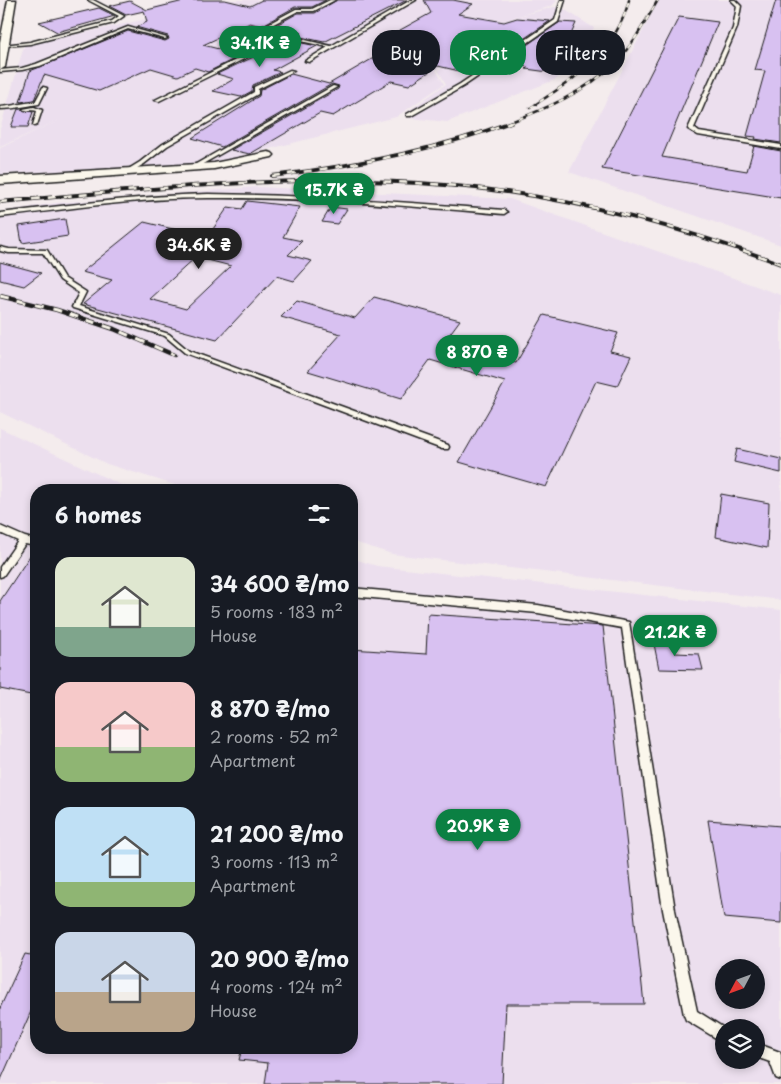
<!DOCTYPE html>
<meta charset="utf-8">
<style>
:root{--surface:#171b24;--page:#20242c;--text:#f1f3f6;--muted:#9ea1a6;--accent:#0b8043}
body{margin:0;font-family:"Playpen Sans",sans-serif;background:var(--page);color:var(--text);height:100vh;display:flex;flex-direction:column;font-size:19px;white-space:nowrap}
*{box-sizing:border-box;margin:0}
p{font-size:16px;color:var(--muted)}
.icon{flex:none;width:28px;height:28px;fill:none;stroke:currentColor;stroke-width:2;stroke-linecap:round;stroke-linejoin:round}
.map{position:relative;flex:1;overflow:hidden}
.side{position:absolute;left:30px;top:484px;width:328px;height:570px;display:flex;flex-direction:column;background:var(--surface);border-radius:20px;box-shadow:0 2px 8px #0003}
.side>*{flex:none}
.banner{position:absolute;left:372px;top:30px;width:332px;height:45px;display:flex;gap:10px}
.needle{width:32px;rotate:229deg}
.fabs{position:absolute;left:715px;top:959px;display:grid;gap:10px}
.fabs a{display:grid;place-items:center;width:50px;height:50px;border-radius:50%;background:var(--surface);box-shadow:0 2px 8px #0003;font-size:25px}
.price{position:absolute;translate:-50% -42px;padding:0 11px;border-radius:18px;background:var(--accent);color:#fff;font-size:16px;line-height:32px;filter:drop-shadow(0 1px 2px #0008)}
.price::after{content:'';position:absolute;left:50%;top:30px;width:15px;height:11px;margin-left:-8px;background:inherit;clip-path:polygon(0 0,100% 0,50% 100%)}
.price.on{background:#222;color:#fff}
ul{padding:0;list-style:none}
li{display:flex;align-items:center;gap:15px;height:125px;padding:0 25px}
li span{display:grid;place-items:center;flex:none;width:140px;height:100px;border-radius:15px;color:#555}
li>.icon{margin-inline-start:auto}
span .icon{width:60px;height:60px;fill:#fffc;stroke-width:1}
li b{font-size:21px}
h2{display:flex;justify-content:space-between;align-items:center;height:60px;padding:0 25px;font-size:21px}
.tag{padding:0 18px;border-radius:20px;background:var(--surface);box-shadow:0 2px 8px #0003;font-size:18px;line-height:45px}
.tag.on{background:var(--accent);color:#fff}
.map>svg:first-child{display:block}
.built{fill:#ecdfee;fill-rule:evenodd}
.building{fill:#d8c1f1;stroke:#1c1c1c;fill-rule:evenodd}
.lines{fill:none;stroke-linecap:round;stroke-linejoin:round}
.service-casing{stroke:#1c1c1c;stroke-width:3}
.minor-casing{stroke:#1c1c1c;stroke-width:3}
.service{fill:#fbf7ec;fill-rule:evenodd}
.minor{fill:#fbf7ec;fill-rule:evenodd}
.rail-far2-casing{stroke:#1c1c1c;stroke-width:2.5}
.rail-far1-casing{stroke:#1c1c1c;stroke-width:4}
.rail-casing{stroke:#1c1c1c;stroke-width:4.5}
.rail-far2{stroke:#fbf7ec;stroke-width:2;stroke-dasharray:5.5;stroke-linecap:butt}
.rail-far1{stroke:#fbf7ec;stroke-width:2.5;stroke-dasharray:8;stroke-linecap:butt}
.rail{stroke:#fbf7ec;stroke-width:3;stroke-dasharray:9;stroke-linecap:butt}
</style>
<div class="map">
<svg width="781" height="1084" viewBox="0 0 781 1084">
<rect width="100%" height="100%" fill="#f4eced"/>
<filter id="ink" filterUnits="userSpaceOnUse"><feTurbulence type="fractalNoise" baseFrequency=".02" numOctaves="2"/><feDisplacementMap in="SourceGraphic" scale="10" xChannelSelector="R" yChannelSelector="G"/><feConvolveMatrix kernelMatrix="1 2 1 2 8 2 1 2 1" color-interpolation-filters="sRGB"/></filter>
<g filter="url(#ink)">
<g class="built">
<polygon points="184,0 557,0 552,6 515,17 436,70 444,84 396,117 213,163 0,174 0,148 61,119 0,147 0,129 24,46 156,17 157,9 153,7"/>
<polygon points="659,0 781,0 781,245 569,172"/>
<polygon points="554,7 562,8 594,28 557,79 447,122 410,118 404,114 446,84 438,70 516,17"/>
<polygon points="257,187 510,199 781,295 781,600 392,554 351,541 351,490 191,490 107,464 0,412 0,212 56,203"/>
<path d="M0,428L119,484L138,490H36V1048H351V558L377,566L781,610V1084H0ZM724,968H756V1000H724ZM724,1028H756V1060H724Z"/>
</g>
<g class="building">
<polygon points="188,0 225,0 250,6 262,0 326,0 312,7 295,7 261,26 250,23 203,45 242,55 208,72 195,68 178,76 151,68 99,91 44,75 34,100 20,102 30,71 128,31 165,41 169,39 168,36 136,27 147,22 144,11 126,15 109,6 130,1 147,10"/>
<polygon points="337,0 407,0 324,42 296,36 302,33 271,28 298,13 315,13"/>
<polygon points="424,0 453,0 473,4 458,14 504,22 517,18 550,21 472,74 438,66 409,85 391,81 333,116 320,113 250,154 231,150 338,89 339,86 332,84 222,147 192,138 253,100 252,100 259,96 260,90 291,74 329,84 389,49 373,45 431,13"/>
<polygon points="776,0 781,0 781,143 755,139 756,137 747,136 765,71 755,70"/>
<polygon points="99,8 115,16 57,32 39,22"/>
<polygon points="679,17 718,22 662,157 747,171 754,146 781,151 781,198 602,169"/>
<polygon points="560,22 576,23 562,55 568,56 556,73 526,69 528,67 502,62"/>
<polygon points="292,41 317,46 273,70 281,72 253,85 252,91 241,97 213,91 234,79 217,74 286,42"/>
<polygon points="18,109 33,112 28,127 11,127"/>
<path d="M247,201L300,207L283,237L302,241L288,255L312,261L294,281L277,276L217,340L83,304L112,280L82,272L144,222L198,235L196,254L228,207L242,209ZM196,257L231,266L186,309L150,299Z"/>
<polygon points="331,207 347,209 337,224 322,222"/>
<polygon points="65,219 68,236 22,243 19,226"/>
<polygon points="0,262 41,273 24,286 0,280"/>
<polygon points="374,297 460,320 443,343 516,363 544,315 618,333 610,351 631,356 617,386 596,381 546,487 459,462 505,382 430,360 401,399 308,371 341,334 281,317 297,301 355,318"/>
<polygon points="737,449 781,459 781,473 734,462"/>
<polygon points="721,494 769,503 767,548 716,537"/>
<polygon points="35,548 36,548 36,696 0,689 0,601"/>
<polygon points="428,614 603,626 644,1004 506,1004 502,1084 265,1084 268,1063 239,1060 242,1048 351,1048 351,649 426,654"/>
<polygon points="653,639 672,639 675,653 699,654 703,670 659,669"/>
<polygon points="708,820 781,826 781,923 724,918"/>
<polygon points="25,954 36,956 36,1000 0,1082 0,1008"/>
</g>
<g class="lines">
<defs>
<g id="service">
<polygon points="88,0 93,0 124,16 114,23 30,44 5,46 3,45 30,42 112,21 119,16"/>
<polygon points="330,0 335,0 314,11 298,11 247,38 244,37 296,9 312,9"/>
<polygon points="411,0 416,0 309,62 305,61 328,47 292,39 282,40 159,101 155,100 280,38 292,37 331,46"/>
<polygon points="561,0 565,0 558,22 464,86 411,116 407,116 407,114 460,84 555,20"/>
<polygon points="731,0 735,0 741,6 737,28 694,128 699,132 781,145 781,149 698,135 688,129 733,28 737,6"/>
<polygon points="128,27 167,38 165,39 128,29 40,66 22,70 0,72 0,70 22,68 36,64"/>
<polygon points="290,70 294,71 258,89 258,94 167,146 144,164 127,174 122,173 140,162 163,144 254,92 254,87"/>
<polygon points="333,86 337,87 194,169 189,168"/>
<path d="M43,87L47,88L39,104C25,106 14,109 0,109V107C12,106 23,103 35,102Z"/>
<path d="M34,107L42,110L37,125L35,126L33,125L37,111C33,109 26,112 23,109Z"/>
<path d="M208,194C307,195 405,202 504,210L507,212L504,214C406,206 307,197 208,198C138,198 69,209 0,217V213C69,205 138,196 208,194Z"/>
<polygon points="0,247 9,249 47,250 64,278 86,292 79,306 169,334 189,351 448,445 449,447 448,449 442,449 185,353 165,336 73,308 72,307 79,293 60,280 43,253 9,253 0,251"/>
<polygon points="0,526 25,537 36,540 36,546 25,544 3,576 0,577 0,567 18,541 0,533"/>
<polygon points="351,588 538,605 629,622 675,910 697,1011 724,1028 724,1043 686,1020 684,1015 663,910 622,628 538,613 351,596"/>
<polygon points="756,1043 780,1052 781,1055 781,1080 776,1078 770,1062 756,1057"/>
</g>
<g id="minor">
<polygon points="8,0 16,0 5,67 0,70 0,42"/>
<polygon points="268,152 272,153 274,155 272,157 214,169 0,184 0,176 214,163"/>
</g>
</defs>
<use href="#service" class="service-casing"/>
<use href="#minor" class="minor-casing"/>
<use href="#service" class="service"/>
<use href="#minor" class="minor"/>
<defs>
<g id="rail-far2">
<path d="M530,108C573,80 616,53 629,0"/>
<path d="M508,123C545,109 586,92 615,63C633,45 645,22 658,0"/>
</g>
<g id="rail-far1">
<path d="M272,176C353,166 434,151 511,122"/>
<path d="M0,202C148,189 297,173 445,185C561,194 673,224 781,264"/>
</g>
<polyline id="rail" points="0,296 57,310 114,329 174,355"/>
</defs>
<use href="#rail-far2" class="rail-far2-casing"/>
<use href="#rail-far1" class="rail-far1-casing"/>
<use href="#rail" class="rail-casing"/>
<use href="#rail-far2" class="rail-far2"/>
<use href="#rail-far1" class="rail-far1"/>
<use href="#rail" class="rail"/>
</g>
</g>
</svg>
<div class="fabs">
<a><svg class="needle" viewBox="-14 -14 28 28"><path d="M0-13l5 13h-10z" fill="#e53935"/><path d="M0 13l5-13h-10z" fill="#9ea1a6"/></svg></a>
<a><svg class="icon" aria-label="layers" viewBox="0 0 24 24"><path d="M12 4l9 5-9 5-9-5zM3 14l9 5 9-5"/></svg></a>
</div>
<b class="price" style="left:260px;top:68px">34.1K ₴</b>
<b class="price" style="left:334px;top:215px">15.7K ₴</b>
<b class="price on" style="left:199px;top:270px">34.6K ₴</b>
<b class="price" style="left:477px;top:377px">8 870 ₴</b>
<b class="price" style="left:675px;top:657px">21.2K ₴</b>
<b class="price" style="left:478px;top:851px">20.9K ₴</b>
<div class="banner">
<a class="tag">Buy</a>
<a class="tag on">Rent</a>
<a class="tag">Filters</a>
</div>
<section class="side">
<h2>6 homes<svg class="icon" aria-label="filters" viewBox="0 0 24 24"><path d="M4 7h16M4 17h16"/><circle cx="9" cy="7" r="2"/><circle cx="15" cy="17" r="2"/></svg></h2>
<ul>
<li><span style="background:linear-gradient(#dfe7d0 70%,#7fa58c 0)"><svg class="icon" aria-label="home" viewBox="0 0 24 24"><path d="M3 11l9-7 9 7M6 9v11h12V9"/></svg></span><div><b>34 600 ₴/mo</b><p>5 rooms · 183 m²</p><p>House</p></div></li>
<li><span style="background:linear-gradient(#f6c9c9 65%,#8fb573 0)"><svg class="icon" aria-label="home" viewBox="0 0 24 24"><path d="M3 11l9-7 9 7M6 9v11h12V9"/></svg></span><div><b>8 870 ₴/mo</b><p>2 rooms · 52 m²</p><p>Apartment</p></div></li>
<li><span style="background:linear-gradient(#bfe0f5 75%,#8fb573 0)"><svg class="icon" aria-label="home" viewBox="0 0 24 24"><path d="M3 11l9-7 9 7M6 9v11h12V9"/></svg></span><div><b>21 200 ₴/mo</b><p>3 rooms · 113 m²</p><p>Apartment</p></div></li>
<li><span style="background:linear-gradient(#c9d6e8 60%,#b9a48a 0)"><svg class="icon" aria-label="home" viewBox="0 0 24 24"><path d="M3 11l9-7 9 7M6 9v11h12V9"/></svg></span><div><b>20 900 ₴/mo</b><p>4 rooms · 124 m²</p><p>House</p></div></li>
</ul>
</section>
</div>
